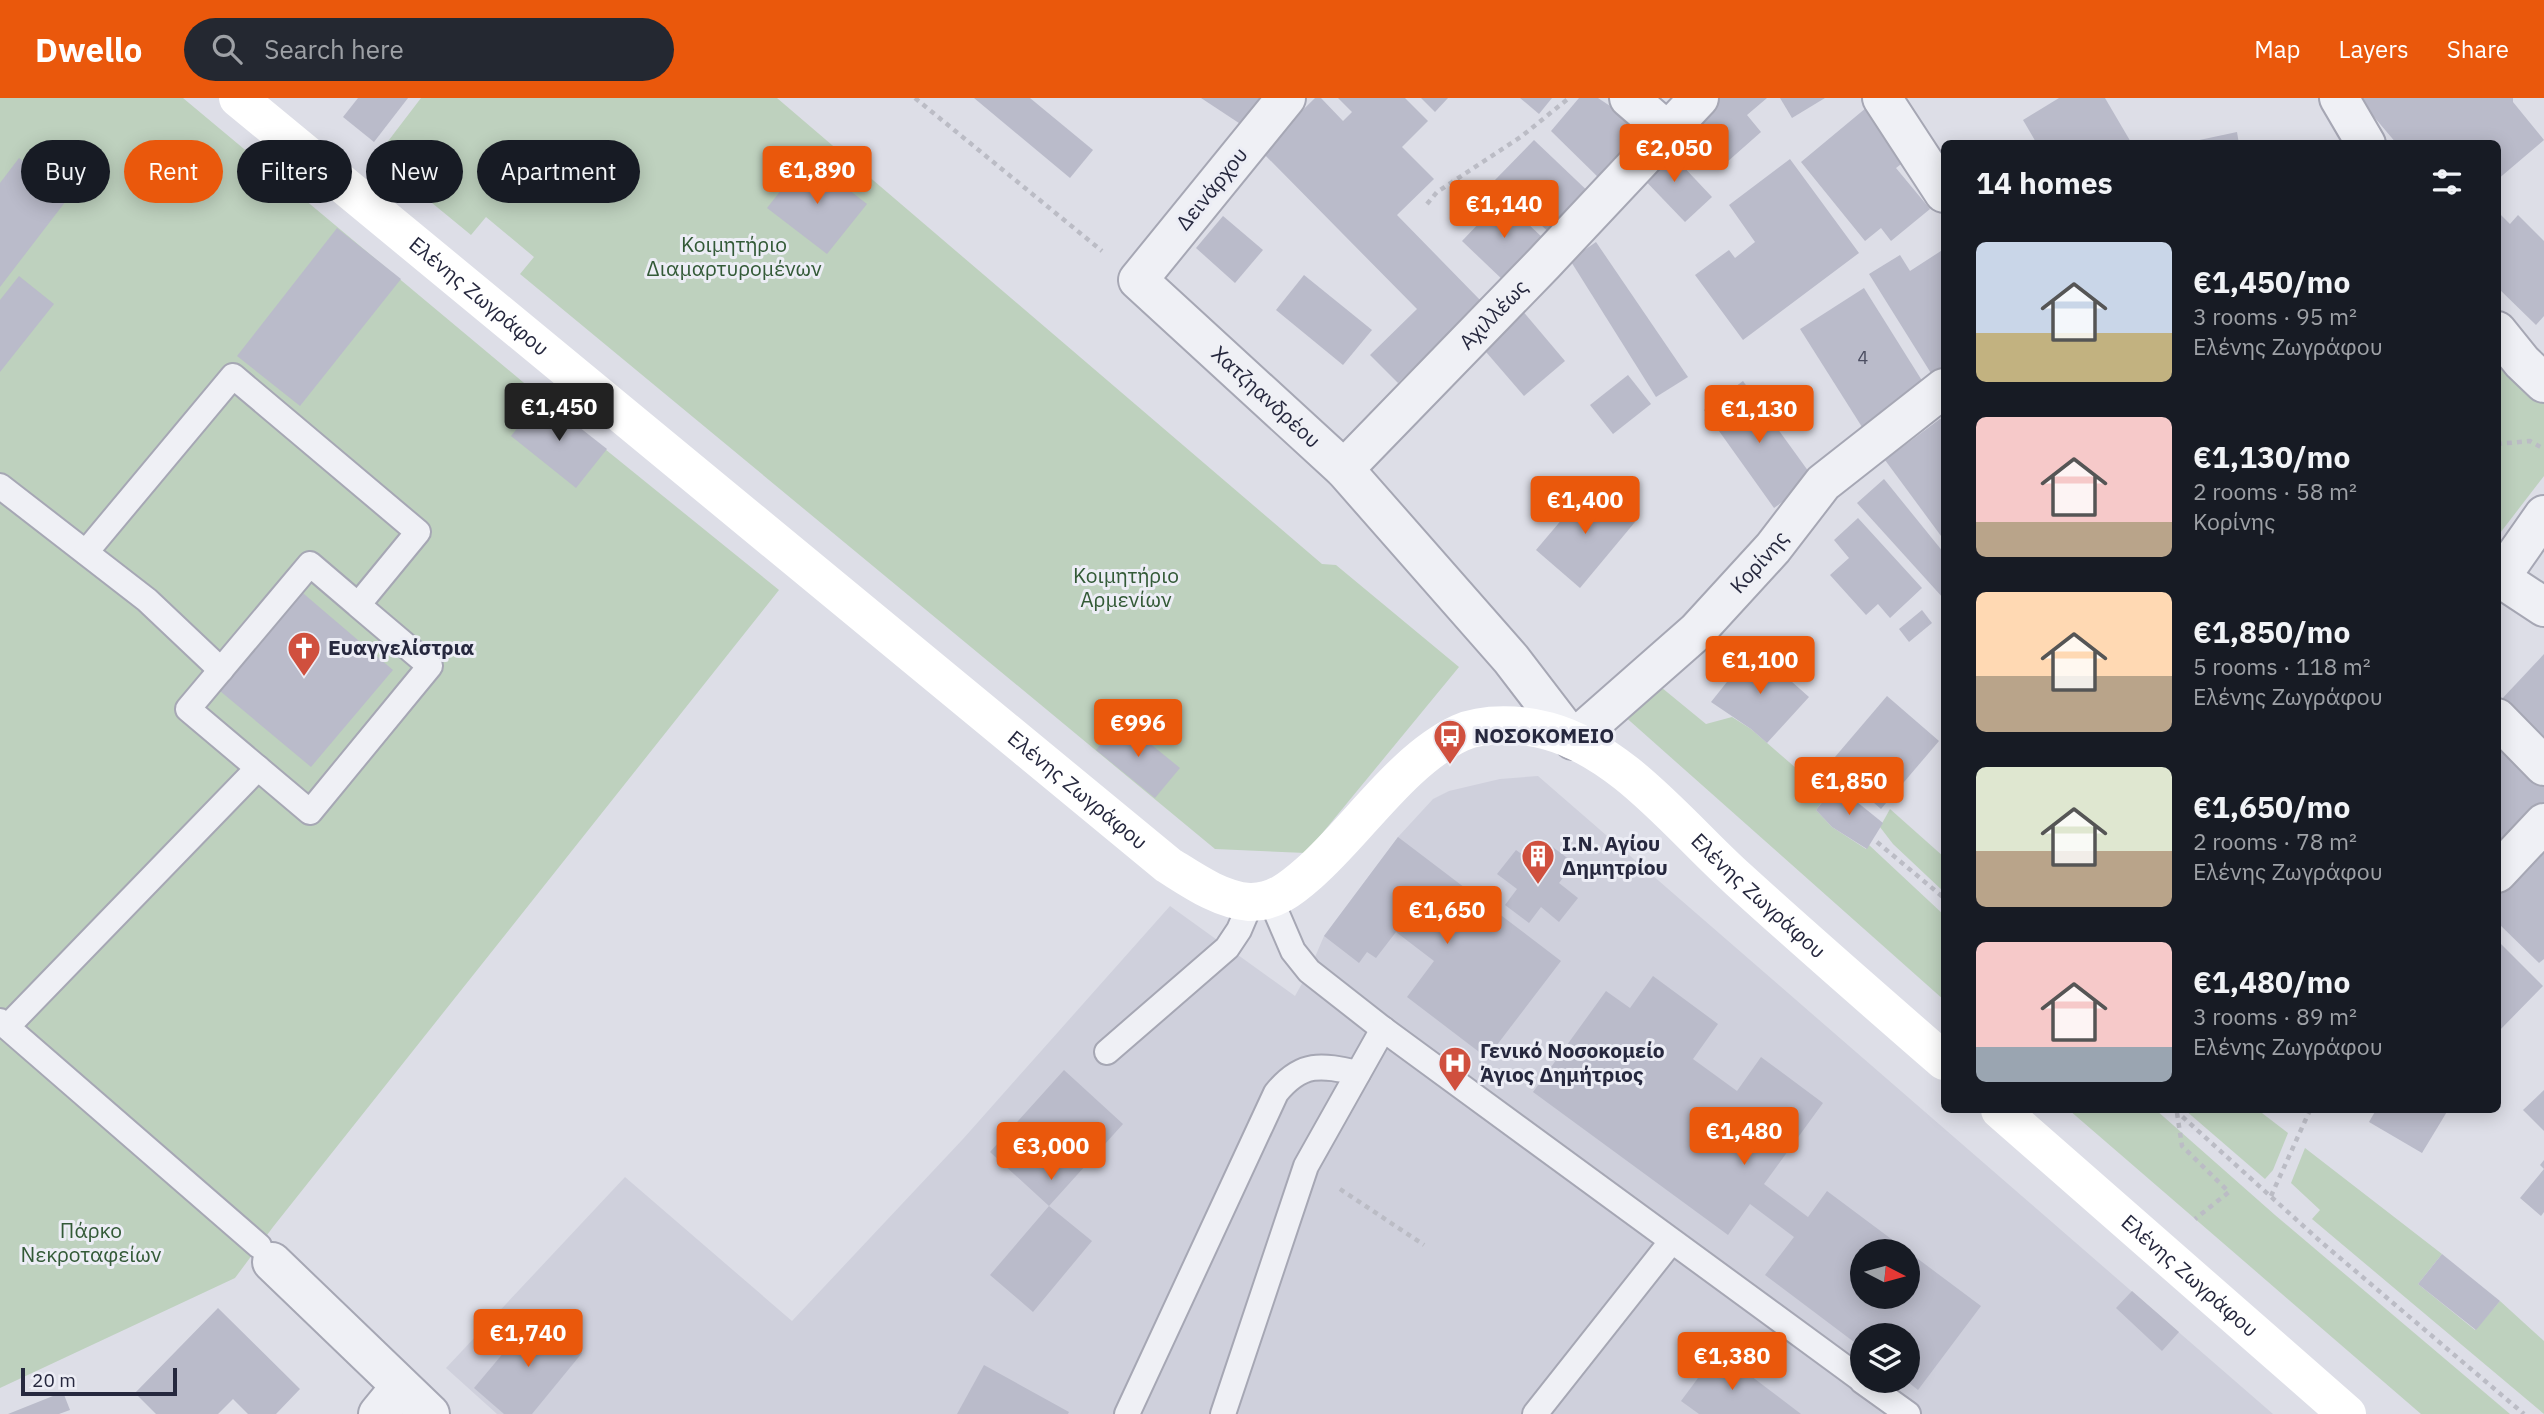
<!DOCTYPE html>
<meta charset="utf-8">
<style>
:root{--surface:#171b24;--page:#242831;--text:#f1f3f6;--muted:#9ea1a6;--accent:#ea580c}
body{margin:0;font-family:"IBM Plex Sans",sans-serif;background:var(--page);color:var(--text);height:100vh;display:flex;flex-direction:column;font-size:26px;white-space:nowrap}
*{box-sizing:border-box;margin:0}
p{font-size:23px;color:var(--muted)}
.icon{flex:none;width:38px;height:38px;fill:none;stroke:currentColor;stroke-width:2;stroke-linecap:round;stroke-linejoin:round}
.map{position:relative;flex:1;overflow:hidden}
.sheet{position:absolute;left:1941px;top:42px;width:560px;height:973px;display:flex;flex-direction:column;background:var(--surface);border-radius:10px;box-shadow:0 4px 18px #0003}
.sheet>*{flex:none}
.hud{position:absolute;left:21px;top:42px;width:665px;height:63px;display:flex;gap:14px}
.needle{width:46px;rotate:96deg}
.buttons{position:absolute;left:1850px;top:1141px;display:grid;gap:14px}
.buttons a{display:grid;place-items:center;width:70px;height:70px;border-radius:50%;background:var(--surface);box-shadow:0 4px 18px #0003;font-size:35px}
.scale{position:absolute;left:21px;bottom:18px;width:156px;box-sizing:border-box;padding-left:7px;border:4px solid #26283e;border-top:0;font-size:19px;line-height:24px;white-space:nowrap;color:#26283e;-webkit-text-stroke:5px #ecedf5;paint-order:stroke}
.price{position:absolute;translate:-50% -60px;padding:0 16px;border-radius:7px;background:var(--accent);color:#fff;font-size:23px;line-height:46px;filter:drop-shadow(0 2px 4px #0008)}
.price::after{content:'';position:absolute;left:50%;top:42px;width:21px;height:16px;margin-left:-10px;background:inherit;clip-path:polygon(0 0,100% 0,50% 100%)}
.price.on{background:#222;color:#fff}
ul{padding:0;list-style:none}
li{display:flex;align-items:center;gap:21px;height:175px;padding:0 35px}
li span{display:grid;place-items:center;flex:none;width:196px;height:140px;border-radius:10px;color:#555}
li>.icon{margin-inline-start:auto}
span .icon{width:84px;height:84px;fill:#fffc;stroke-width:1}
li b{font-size:30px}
h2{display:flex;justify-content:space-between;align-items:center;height:84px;padding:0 35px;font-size:30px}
.pill{padding:0 24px;border-radius:32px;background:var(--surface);box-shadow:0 4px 18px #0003;font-size:24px;line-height:63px}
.pill.on{background:var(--accent);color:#fff}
header{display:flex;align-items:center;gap:42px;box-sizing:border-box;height:98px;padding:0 35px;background:var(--accent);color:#fff}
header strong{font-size:33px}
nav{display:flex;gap:38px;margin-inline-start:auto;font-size:24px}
.search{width:490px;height:63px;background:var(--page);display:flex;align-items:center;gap:18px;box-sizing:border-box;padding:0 24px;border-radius:38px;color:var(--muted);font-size:26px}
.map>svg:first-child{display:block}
.built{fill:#cfd0dc;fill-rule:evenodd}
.green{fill:#bed1be}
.building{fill:#babbca;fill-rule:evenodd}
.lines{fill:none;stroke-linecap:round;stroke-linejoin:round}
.service-casing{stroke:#a6a7b4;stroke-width:28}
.pedestrian-casing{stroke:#a6a7b4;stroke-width:42}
.minor-casing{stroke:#a6a7b4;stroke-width:42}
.path{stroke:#bbbcc5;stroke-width:4.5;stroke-dasharray:5 5;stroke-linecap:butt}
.service{stroke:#eff0f5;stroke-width:24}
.pedestrian{stroke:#eff0f5;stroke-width:38}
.minor{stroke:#eff0f5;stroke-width:38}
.secondary{stroke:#fff;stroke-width:38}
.labels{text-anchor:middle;stroke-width:6;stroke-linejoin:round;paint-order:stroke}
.number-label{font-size:18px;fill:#4b4d61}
.street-label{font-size:21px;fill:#26283e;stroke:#ecedf5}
.park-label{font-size:21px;fill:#335a37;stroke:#ecedf5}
.poi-label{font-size:21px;font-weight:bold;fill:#26283e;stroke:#ecedf5;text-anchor:start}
</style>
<header>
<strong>Dwello</strong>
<div class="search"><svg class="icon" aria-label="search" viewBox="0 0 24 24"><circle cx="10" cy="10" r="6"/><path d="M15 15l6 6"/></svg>Search here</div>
<nav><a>Map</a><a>Layers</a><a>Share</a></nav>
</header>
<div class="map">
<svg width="2544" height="1316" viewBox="0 0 2544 1316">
<rect width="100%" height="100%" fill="#dddee7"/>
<path class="built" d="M1538,678L2273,1316H497L446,1270L625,1079L792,1223L963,1041L1170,808L1295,898L1309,873L1324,838L1398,739L1433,701L1449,693L1500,681ZM1862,1153H1908V1199H1862ZM1862,1237H1908V1283H1862Z"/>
<g class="green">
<polygon points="0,0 183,0 542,300 779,492 273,1129 235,1180 0,1290"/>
<polygon points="421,0 777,0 1322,466 1336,467 1459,569 1306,755 1215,751 520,176 534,159 486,119 471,137 376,59"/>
<polygon points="2497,258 2544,300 2544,378 2497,439"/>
<polygon points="1656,585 1706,626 1732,619 1751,631 1827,697 1816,712 1832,729 1866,751 1869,747 1944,817 1944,902 1622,616"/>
<polygon points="1890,711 1944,759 1944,794 1893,746 1880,729"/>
<polygon points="2069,1012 2156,1012 2275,1117 2510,1316 2421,1316"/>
<polygon points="2185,1012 2258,1012 2288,1035 2273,1072 2265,1081"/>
<polygon points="2305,1050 2442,1156 2418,1186 2475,1232 2500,1203 2544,1243 2544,1316 2312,1121 2320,1112 2291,1085"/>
</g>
<g class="building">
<polygon points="358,0 408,0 374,44 343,19"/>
<polygon points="974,0 1030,0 1093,52 1070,80"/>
<polygon points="1201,0 1268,0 1248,31"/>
<polygon points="1315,0 1321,0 1343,23 1352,14 1338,0 1405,0 1428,23 1402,49 1434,81 1397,117 1481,203 1398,285 1370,257 1417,211 1261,53"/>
<polygon points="1421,0 1448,0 1435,14"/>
<polygon points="1520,0 1552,0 1539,16"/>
<polygon points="1579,0 1598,0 1651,35 1602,83 1551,33"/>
<polygon points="1715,0 1767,0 1747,17 1761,34 1727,64 1690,22"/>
<polygon points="1780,0 1825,0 1792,20"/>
<polygon points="2059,0 2105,0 2132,46 2037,46 2023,22"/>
<polygon points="2358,0 2513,0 2513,4 2544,42 2497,82 2497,46 2397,46"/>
<polygon points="1872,5 1914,56 1896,70 1930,111 1891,143 1881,130 1865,143 1801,64"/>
<polygon points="2237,34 2239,46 2190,46 2190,44"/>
<polygon points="1534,42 1595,100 1556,141 1494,83"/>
<polygon points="1663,47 1712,99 1685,124 1636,73"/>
<polygon points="807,59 867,106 827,156 767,110"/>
<polygon points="19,60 69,99 0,189 0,85"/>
<polygon points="1790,61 1859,155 1743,242 1695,177 1729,152 1735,160 1755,144 1729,107"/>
<polygon points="1502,101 1545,142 1505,184 1462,143"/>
<polygon points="2497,113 2510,126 2518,117 2544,143 2544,218 2536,227 2497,189"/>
<polygon points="1223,118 1263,152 1235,185 1196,150"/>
<polygon points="337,130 401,181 300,308 237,258"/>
<polygon points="1596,144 1688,279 1656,299 1570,162"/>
<polygon points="1944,151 1944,285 1939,288 1869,176 1900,157 1910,173"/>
<polygon points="1304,177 1372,232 1343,267 1276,212"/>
<polygon points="19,178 54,206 0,274 0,202"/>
<polygon points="1864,190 1926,289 1862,329 1800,231"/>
<polygon points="1521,211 1565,263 1524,298 1480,247"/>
<polygon points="1628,277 1651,306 1613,336 1590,307"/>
<polygon points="1743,283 1814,381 1774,410 1704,312"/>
<polygon points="542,300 607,351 576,390 511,338"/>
<polygon points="1944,318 1944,442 1885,362"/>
<polygon points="1884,381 1944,455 1944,501 1857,405"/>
<polygon points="1591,387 1635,424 1580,490 1536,452"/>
<polygon points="1858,420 1922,490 1890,520 1878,506 1866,517 1830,477 1849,460 1834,442"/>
<polygon points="297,490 393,572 311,669 214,588"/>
<polygon points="1922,512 1932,525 1909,544 1899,531"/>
<polygon points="1754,550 1809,599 1767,645 1751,631 1711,604"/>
<polygon points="2544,556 2544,646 2499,604"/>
<polygon points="1887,598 1939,643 1881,711 1829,666"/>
<polygon points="1121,622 1180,670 1155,700 1096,652"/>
<polygon points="2497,645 2544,688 2544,707 2497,759"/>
<polygon points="1836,687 1883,725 1867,751 1832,729 1816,712"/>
<polygon points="1398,739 1561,863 1487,960 1407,899 1434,863 1396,834 1376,860 1367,854 1359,865 1324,838"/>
<polygon points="1550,747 1574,765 1559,785 1578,800 1559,824 1541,809 1529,825 1505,807 1517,791 1497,776 1516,752 1535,766"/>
<polygon points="2544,751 2544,861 2539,865 2497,824 2497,799"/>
<polygon points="2497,842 2543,888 2497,935"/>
<path d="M1653,878L1718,926L1693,961L1737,993L1761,959L1823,1005L1764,1086L1808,1119L1827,1093L1981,1208L1918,1292L1908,1284V1237H1862V1250L1765,1177L1794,1139L1750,1106L1728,1137L1533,994L1606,893L1630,910ZM1862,1153H1908V1199H1862Z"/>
<polygon points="1064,972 1123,1026 1049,1108 1092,1143 1033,1214 990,1177 1049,1108 990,1054"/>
<polygon points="2544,992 2544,1033 2523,1012"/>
<polygon points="2376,1012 2448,1012 2422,1055 2369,1024"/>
<polygon points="2544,1062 2544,1114 2541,1118 2520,1100 2544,1071 2540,1067"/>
<polygon points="2442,1156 2500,1203 2476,1232 2418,1186"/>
<polygon points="2132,1193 2179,1234 2162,1253 2116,1210"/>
<polygon points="218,1210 300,1291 276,1316 248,1316 233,1301 218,1316 156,1316 135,1295"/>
<polygon points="536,1216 582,1255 532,1316 504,1316 474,1290"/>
<polygon points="1718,1253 1801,1316 1699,1316 1681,1303"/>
<polygon points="984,1267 1069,1314 1068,1316 957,1316"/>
<polygon points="63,1294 70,1312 59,1316 8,1316"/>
</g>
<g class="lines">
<defs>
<g id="service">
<polyline points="0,388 147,502 221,572"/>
<polyline points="86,454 233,278 418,434 358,507 310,466 188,611 310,714 430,568 358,507"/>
<polyline points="1271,802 1293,853 1309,873 1383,931 1862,1282"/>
<polyline points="0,923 259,1148"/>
<polyline points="7,929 258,670"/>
<polyline points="1107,954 1227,850 1239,832 1251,804"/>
<polyline points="1862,1283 1908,1316"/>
<path d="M1127,1316L1276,995C1302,963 1321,967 1358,975"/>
<polyline points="1223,1316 1306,1068 1383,931"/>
<polyline points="1535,1316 1671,1144"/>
</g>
<polyline id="pedestrian" points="1629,0 1666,32"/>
<g id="minor">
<path id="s1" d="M1286,0L1138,182L1344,371L1511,561L1573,642L1697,533L1773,450L1823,385L1944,290"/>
<polyline points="1882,0 1944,95"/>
<polyline points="2339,0 2366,46"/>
<polyline points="2497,233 2522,264 2544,285"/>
<path id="s2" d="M1344,371L1544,165L1699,0"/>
<polyline points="2500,480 2544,509"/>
<polyline points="2497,484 2544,417"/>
<polyline points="2497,620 2544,668"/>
<polyline points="2497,775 2544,725"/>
<polyline points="272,1164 430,1316"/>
<polyline points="378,1316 400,1289"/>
</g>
</defs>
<use href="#service" class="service-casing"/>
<use href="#pedestrian" class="pedestrian-casing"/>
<use href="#minor" class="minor-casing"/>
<g class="path">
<polyline points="915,0 1102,153"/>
<polyline points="1427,106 1437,94 1522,38 1569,0"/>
<polyline points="2497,346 2530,343 2544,351"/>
<polyline points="1877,744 1944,800"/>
<polyline points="2175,1012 2320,1143 2524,1316"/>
<polyline points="2177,1015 2182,1048 2229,1094 2195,1121"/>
<polyline points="1340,1091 1424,1147"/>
<polyline points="2271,1098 2310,1012"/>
</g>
<use href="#service" class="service"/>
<use href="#pedestrian" class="pedestrian"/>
<use href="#minor" class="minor"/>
<g class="secondary">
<path id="s3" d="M238,0L1168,767C1192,782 1220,802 1249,804C1274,805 1292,790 1309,775C1357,733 1402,662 1460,635C1484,624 1523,626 1548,633C1624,654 1681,730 1738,781C1806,843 1875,903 1944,963"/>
<path id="s4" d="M2000,1012L2347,1316"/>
</g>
</g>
<defs>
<symbol id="church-pin" viewBox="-11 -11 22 30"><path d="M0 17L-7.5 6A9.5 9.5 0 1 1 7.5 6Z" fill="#d0503e" stroke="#ecedf5"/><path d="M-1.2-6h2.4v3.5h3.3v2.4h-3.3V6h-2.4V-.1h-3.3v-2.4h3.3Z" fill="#fff"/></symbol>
<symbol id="bus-pin" viewBox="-11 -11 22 30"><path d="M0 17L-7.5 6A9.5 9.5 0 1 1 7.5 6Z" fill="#d0503e" stroke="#ecedf5"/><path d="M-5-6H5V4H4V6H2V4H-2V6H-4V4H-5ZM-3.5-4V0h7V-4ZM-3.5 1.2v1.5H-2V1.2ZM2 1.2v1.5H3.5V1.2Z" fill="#fff"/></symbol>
<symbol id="building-pin" viewBox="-11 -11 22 30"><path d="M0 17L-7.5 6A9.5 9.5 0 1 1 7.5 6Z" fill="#d0503e" stroke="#ecedf5"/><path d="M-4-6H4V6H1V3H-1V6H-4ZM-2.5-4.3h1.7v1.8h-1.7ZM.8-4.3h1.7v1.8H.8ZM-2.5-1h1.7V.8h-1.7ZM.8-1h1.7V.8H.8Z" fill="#fff"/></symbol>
<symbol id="hospital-pin" viewBox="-11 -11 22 30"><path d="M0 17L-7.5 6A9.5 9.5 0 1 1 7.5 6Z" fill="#d0503e" stroke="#ecedf5"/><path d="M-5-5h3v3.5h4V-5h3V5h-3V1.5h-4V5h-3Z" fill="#fff"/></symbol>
</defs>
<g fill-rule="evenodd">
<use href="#church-pin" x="285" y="531" width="38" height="52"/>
<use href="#bus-pin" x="1431" y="619" width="38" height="52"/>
<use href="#building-pin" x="1519" y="739" width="38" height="52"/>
<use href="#hospital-pin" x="1436" y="946" width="38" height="52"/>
</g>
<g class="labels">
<g class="number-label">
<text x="1863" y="266">4</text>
</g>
<g class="street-label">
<text transform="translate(1212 91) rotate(-51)" y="7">Δεινάρχου</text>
<text dy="7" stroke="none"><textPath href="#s3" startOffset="312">Ελένης Ζωγράφου</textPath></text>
<text dy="7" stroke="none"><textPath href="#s2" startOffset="215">Αχιλλέως</textPath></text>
<text dy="7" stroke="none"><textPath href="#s1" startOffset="408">Χατζηανδρέου</textPath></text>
<text dy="7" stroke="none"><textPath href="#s1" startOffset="1127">Κορίνης</textPath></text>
<text dy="7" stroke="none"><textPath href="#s3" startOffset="1088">Ελένης Ζωγράφου</textPath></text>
<text dy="7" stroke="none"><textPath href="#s3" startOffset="1930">Ελένης Ζωγράφου</textPath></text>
<text dy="7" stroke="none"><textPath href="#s4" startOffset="252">Ελένης Ζωγράφου</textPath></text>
</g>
<g class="park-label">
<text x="734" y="154">Κοιμητήριο<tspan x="734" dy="24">Διαμαρτυρομένων</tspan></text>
<text x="1126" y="485">Κοιμητήριο<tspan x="1126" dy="24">Αρμενίων</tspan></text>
<text x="91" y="1140">Πάρκο<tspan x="91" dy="24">Νεκροταφείων</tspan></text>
</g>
<g class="poi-label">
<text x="328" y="557">Ευαγγελίστρια</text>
<text x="1474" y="645">ΝΟΣΟΚΟΜΕΙΟ</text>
<text x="1562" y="753">Ι.Ν. Αγίου<tspan x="1562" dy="24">Δημητρίου</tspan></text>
<text x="1480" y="960">Γενικό Νοσοκομείο<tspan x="1480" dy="24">Άγιος Δημήτριος</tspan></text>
</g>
</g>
</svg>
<div class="buttons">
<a><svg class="needle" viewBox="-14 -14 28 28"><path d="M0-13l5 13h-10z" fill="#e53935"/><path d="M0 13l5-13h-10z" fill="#9ea1a6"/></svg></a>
<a><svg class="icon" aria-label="layers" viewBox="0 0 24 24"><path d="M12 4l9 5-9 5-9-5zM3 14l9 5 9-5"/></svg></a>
</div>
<div class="scale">20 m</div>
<b class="price" style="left:1674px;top:86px">€2,050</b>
<b class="price" style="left:817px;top:108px">€1,890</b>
<b class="price" style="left:1504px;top:142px">€1,140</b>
<b class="price on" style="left:559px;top:345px">€1,450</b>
<b class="price" style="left:1759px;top:347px">€1,130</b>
<b class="price" style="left:1585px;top:438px">€1,400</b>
<b class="price" style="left:1760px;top:598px">€1,100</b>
<b class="price" style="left:1138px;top:661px">€996</b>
<b class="price" style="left:1849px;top:719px">€1,850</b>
<b class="price" style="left:1447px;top:848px">€1,650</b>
<b class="price" style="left:1744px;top:1069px">€1,480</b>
<b class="price" style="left:1051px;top:1084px">€3,000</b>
<b class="price" style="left:528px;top:1271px">€1,740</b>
<b class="price" style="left:1732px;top:1294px">€1,380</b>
<div class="hud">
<a class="pill">Buy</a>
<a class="pill on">Rent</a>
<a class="pill">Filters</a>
<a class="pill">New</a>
<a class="pill">Apartment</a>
</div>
<section class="sheet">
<h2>14 homes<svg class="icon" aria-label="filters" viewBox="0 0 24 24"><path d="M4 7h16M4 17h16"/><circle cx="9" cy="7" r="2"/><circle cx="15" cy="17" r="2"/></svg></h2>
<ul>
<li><span style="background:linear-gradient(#c9d6e8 65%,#c2b280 0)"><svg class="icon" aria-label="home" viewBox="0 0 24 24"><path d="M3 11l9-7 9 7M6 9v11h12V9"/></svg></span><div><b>€1,450/mo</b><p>3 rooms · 95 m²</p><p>Ελένης Ζωγράφου</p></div></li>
<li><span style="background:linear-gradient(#f6c9c9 75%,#b9a48a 0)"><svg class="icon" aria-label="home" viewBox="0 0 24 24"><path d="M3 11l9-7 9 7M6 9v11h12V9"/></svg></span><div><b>€1,130/mo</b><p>2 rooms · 58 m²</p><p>Κορίνης</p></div></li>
<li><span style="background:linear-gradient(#ffd9b3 60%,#b9a48a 0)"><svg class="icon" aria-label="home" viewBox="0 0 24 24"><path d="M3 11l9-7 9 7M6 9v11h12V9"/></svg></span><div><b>€1,850/mo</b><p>5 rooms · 118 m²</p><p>Ελένης Ζωγράφου</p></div></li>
<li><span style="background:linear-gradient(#dfe7d0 60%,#b9a48a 0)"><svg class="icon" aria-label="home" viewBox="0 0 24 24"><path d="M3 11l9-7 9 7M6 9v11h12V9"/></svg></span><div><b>€1,650/mo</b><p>2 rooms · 78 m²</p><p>Ελένης Ζωγράφου</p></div></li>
<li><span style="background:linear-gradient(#f6c9c9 75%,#9aa5b1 0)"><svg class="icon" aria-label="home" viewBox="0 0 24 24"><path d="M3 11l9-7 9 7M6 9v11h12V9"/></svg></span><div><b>€1,480/mo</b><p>3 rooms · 89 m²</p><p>Ελένης Ζωγράφου</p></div></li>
</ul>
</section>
</div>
